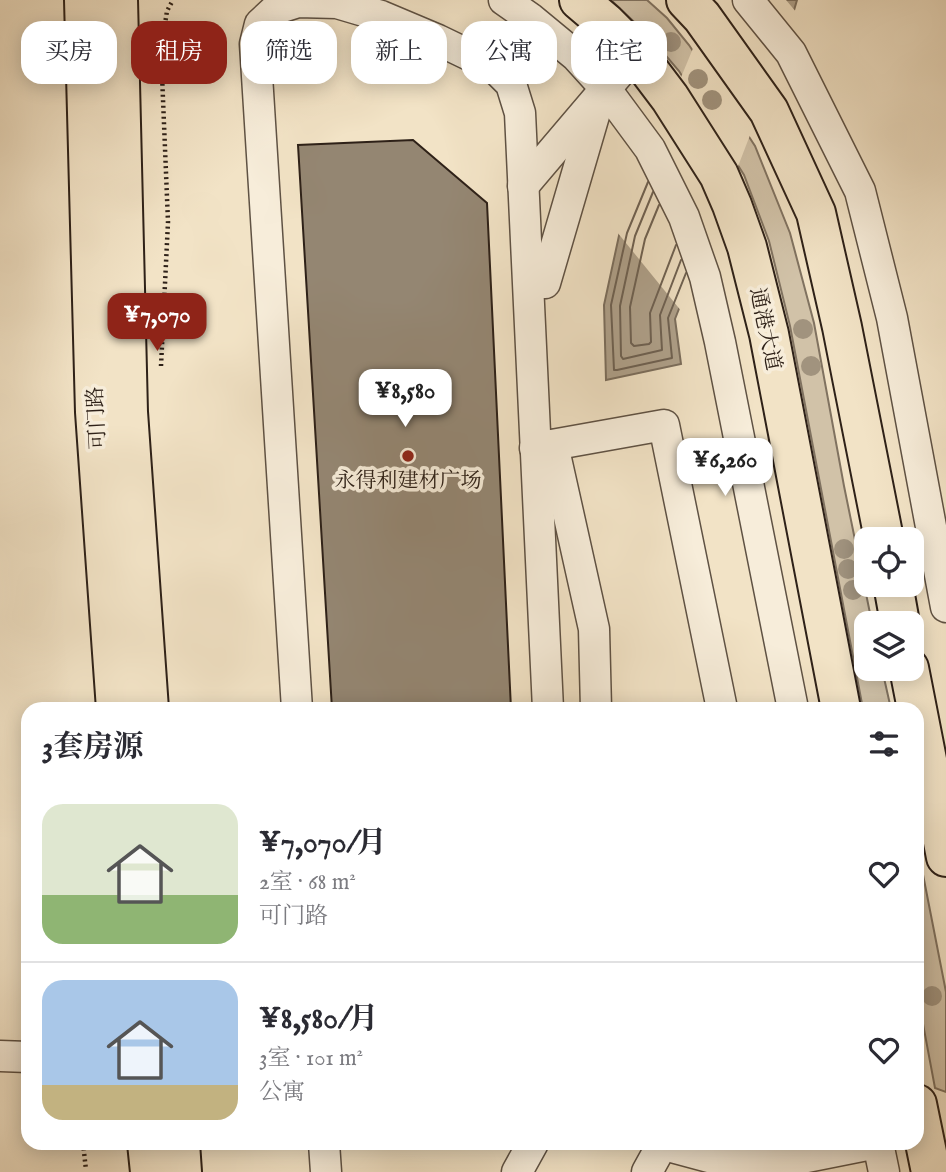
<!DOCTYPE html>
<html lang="zh">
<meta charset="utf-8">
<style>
:root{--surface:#fff;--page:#f2f2f3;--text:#2b2b33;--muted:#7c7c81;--line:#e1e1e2;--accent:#8f2418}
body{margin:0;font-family:"IM FELL English","Noto Serif SC",serif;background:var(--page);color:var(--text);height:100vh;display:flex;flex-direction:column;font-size:26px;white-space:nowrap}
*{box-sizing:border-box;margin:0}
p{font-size:23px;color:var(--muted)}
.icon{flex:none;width:38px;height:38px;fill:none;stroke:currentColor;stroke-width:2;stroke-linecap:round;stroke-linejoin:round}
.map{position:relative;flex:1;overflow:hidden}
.details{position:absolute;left:21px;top:702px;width:903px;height:448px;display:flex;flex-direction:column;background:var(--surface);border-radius:21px;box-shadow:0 4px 18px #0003}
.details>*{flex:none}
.top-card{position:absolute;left:21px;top:21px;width:905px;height:63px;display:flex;gap:14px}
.controls{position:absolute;left:854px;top:527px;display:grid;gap:14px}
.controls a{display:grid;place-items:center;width:70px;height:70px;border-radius:14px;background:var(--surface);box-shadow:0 4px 18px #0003;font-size:35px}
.price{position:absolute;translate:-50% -60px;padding:0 16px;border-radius:14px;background:#fff;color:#222;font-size:23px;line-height:46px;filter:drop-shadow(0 2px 4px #0008)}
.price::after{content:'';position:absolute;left:50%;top:42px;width:21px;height:16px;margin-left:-10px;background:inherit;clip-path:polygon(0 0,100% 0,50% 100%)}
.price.active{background:var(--accent);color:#fff}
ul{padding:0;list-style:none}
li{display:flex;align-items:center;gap:21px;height:175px;padding:0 21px}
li+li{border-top:2px solid var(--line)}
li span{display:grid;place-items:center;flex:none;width:196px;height:140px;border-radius:21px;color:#555}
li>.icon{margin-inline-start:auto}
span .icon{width:84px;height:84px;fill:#fffc;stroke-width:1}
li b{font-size:30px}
h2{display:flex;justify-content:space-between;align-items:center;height:84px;padding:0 21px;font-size:30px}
.pill{padding:0 24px;border-radius:21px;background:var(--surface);box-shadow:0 4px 18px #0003;font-size:24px;line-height:63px}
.pill.active{background:var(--accent);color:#fff}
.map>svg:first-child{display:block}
.green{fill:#d1c2a8;stroke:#807260;stroke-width:2}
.water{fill:#afa18b;stroke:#7b6e5d;stroke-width:2}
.pier{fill:#f2e3c6}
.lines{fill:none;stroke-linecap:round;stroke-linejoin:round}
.shore{stroke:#6e6152;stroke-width:2}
.building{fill:#948672;stroke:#2e2118;stroke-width:2}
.minor-casing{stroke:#5f5244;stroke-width:33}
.major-casing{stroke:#2e2118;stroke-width:42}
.path{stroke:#2e2118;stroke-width:4.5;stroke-dasharray:2 3.5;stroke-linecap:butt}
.minor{stroke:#f7edda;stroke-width:30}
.major{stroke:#f2e3c6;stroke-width:38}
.tree{fill:#a1937e}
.poi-dot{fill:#8f2418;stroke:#f7edda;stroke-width:2.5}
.labels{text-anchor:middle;stroke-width:7;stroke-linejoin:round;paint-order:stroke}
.street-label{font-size:21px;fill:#2e2118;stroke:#f7edda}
.poi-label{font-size:21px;fill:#2e2118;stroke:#f7edda}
</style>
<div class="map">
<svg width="946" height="1172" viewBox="0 0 946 1172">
<rect width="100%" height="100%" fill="#f2e3c6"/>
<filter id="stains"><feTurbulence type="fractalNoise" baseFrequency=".00286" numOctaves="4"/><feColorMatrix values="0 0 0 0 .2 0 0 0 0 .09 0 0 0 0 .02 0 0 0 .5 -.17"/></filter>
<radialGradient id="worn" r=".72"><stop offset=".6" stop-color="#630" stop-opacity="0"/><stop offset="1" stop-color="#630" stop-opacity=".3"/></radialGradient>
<g class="green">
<polygon points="611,0 647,0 667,18 689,45 755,146 790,233 814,323 844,486 872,623 866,623 866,668 882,669 891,709 863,709 790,326 769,241 744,175 679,71 650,37"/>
<polygon points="917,844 946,992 946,1092 935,1088 917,992"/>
</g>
<polygon class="water" points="716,0 797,0 790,24 675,319 681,364 606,380 604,305 620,231"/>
<polygon class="pier" points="713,0 786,0 797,13 682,312 617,232"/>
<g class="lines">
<g class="shore">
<polyline points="648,182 627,233 611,305 614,370 617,370 672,358 668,318 686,273"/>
<polyline points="653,192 635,236 620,306 621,356 623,359 662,350 660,315 681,260"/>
<polyline points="659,205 645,239 630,307 631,343 634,346 649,344 651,342 650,313 676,245"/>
</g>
</g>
<polygon class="building" points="413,140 487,203 511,709 332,709 298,145"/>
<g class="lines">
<defs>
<g id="minor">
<polyline points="504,0 530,18 576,56 605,88 650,149 684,217 705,277 720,342 793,709"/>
<polyline points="748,0 791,53 860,191 892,318 946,607"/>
<polyline points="523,186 636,53"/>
<polyline points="545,283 600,95"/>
<polyline points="553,445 594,629 596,709"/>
<polyline points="535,448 664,425 722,709"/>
<polyline points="297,709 255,44 260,24 276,9 298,2 337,3 381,16 438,40 494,67 511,84 520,113 548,709"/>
<polyline points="0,1056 28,1057"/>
<polyline points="324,1143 326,1172"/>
<polyline points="657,1143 720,1160 740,1163 772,1164 877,1143"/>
<polyline points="878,1143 884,1172"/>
<polyline points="517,1172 533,1143"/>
<polyline points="647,1172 663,1143"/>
</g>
<g id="major">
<polyline points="84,0 95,412 116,709"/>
<polyline points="118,0 128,412 149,709"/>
<polyline points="579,0 606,23 636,53 670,98 719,175 732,205 747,247 769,334 841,709"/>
<polyline points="686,0 702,17 769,111 816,213 842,327 884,539"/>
<polyline points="893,584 900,623"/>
<polyline points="909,668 946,857"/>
<polyline points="917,1104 931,1172"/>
<polyline points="147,1143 150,1172"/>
<polyline points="180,1143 182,1172"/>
</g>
</defs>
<use href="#minor" class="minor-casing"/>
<use href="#major" class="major-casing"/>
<g class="path">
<polyline points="161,366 168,222 161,50 167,11 173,0"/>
<polyline points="83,1143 86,1170"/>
</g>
<use href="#minor" class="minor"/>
<use href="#major" class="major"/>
</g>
<g class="tree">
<circle cx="671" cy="42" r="10"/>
<circle cx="698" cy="79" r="10"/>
<circle cx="712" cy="100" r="10"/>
<circle cx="803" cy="329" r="10"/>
<circle cx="811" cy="366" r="10"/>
<circle cx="844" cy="549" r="10"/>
<circle cx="848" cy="569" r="10"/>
<circle cx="853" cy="590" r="10"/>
<circle cx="932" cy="996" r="10"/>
</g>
<circle class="poi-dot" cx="408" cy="456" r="7"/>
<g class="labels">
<g class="street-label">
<text transform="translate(766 329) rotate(78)" y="7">通港大道</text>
<text transform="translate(96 418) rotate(-93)" y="7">可门路</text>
</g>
<g class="poi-label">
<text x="408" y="487">永得利建材广场</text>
</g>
</g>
<rect width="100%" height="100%" filter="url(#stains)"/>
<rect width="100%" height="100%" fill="url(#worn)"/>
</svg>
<div class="controls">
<a><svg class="icon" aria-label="locate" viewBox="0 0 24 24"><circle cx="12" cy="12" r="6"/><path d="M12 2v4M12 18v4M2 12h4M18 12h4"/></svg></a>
<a><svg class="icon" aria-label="layers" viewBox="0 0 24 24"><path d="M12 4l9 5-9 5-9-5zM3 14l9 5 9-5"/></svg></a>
</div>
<b class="price active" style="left:157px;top:353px">¥7,070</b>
<b class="price" style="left:405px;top:429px">¥8,580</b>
<b class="price" style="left:725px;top:498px">¥6,260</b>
<div class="top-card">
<a class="pill">买房</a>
<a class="pill active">租房</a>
<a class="pill">筛选</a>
<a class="pill">新上</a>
<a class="pill">公寓</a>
<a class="pill">住宅</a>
</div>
<section class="details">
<h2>3套房源<svg class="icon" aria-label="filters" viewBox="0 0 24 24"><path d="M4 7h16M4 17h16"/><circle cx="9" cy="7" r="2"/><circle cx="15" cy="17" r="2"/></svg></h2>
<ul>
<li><span style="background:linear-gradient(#dfe7d0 65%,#8fb573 0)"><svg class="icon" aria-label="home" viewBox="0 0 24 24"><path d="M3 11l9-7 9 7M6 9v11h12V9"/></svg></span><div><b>¥7,070/月</b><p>2室 · 68 m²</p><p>可门路</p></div><svg class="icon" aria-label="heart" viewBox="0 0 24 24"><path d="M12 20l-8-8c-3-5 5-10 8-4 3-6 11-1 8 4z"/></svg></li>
<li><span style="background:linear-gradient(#a9c7e8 75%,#c2b280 0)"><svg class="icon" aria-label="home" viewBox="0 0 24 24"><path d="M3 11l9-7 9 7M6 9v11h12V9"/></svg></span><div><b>¥8,580/月</b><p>3室 · 101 m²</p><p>公寓</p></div><svg class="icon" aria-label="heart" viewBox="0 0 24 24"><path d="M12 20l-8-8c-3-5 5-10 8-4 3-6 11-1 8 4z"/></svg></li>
</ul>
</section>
</div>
